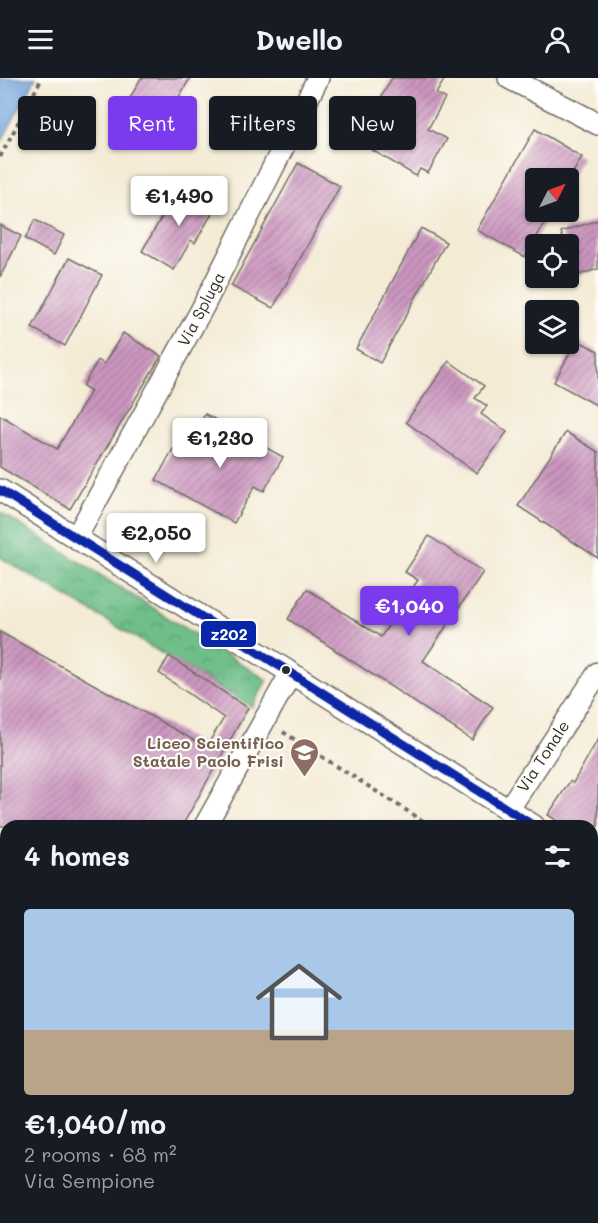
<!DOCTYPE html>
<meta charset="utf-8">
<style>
:root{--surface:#171b24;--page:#20242c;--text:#f1f3f6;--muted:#9ea1a6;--line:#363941;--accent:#7c3aed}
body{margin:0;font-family:Mali,sans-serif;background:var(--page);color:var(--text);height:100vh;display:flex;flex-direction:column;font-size:22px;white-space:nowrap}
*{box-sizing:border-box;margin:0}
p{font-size:20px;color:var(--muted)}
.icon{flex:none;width:33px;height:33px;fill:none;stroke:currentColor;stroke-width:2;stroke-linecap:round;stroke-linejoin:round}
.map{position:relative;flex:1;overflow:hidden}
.details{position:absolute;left:0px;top:742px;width:598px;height:404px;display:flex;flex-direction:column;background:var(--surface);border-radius:18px 18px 0 0;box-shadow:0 2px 4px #0004}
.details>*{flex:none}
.hud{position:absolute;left:18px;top:18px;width:562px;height:54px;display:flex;gap:12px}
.needle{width:39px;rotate:48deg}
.controls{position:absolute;left:525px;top:90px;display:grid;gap:12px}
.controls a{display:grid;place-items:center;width:54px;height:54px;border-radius:6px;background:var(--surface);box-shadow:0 2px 4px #0004;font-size:30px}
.price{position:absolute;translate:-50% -51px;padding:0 14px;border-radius:6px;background:#fff;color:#222;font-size:20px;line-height:39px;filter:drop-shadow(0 2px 3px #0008)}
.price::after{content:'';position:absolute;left:50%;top:36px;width:18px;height:14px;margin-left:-9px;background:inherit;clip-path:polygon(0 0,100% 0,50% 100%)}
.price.active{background:var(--accent);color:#fff}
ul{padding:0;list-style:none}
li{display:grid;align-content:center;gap:12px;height:318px;padding:0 24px}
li+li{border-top:2px solid var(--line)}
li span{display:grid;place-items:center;height:186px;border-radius:6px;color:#555}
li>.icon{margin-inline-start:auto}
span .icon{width:108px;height:108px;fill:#fffc;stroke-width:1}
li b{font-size:26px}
h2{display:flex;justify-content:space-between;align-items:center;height:72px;padding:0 24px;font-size:26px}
.chip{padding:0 21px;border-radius:6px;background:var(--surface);box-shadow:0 2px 4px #0004;font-size:21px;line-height:54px}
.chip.active{background:var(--accent);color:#fff}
header{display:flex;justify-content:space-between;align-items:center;height:78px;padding:0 24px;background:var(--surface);font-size:27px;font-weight:800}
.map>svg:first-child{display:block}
.grass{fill:url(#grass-tufts);stroke:#5a8668;stroke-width:1.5}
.forest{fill:url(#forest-crowns);stroke:#4d745a;stroke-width:1.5}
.pitch{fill:#8ae0a4;stroke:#5a8668;stroke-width:1.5}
.water{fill:#73a3dd;stroke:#4f6784;stroke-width:1.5}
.building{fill:url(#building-hatch)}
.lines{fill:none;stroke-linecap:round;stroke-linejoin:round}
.street-casing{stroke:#716e66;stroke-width:24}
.path{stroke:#716e66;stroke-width:4;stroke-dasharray:4.5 4.5;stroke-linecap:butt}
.street{stroke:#fff;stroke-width:21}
.bus-1-casing{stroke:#fdfcf7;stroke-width:14}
.bus-1{stroke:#0727a6;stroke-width:9}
.bus-dot{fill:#2b2b2b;stroke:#fdfcf7;stroke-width:2}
.labels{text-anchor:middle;stroke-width:4.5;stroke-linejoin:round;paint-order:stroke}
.street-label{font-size:16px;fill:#2b2b2b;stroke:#fdfcf7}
.education-label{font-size:16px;font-weight:bold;fill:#785e54;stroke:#fdfcf7;text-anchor:end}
.line-badge{stroke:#fdfcf7;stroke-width:2}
.badge-label{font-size:16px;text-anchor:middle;font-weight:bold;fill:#fff}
</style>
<header><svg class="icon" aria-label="menu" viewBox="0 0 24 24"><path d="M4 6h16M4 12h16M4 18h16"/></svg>Dwello<svg class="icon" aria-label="person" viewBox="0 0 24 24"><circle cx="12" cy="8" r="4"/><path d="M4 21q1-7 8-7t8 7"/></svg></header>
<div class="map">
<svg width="598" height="1145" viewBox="0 0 598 1145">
<defs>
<pattern id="grass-tufts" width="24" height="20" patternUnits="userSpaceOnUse" patternTransform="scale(1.5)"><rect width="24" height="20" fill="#8ae0a4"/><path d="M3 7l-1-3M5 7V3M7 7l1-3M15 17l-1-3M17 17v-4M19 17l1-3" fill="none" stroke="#77c08d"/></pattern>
<pattern id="forest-crowns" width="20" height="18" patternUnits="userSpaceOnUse" patternTransform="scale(1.5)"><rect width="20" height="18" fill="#6fbe8a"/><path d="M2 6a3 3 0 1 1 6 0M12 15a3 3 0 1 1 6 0" fill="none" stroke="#5b9b71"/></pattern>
<pattern id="building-hatch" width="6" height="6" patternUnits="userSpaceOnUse" patternTransform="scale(1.5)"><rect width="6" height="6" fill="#cc96bf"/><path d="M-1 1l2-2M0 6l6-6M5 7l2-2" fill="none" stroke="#a67b9b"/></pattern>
</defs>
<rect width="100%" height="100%" fill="#fdfcf7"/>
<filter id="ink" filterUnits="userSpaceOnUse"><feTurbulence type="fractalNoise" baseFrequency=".0167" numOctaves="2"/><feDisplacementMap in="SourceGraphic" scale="12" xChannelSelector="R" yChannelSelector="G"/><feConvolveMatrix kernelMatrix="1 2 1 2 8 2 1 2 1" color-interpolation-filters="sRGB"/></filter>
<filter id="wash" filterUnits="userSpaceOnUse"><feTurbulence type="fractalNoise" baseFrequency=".008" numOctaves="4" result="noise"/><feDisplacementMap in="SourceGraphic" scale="24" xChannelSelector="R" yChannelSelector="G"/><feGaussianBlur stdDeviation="1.35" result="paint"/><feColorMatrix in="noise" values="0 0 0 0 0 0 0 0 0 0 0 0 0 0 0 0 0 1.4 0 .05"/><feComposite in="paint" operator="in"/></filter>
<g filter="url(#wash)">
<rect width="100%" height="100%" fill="#f4ebd5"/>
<polygon class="grass" points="593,1135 598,1139 595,1145 499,1145 501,1140 592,1140"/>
<polygon class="forest" points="0,434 267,602 252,629 0,479"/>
<polygon class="pitch" points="118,1140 436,1140 433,1145 128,1145"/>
<polygon class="water" points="1,0 36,0 0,66 0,2"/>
<g id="blocks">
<g class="building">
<polygon points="141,0 190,0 152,66 116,46"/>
<polygon points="392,0 445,0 436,16 445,20 428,51 447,61 428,95 420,91 416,98 372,72 378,61 363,52"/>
<polygon points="535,51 582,79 568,103 568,100 536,100 536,134 551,134 525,179 477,152"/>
<polygon points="298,85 340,108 273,230 231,208"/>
<polygon points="181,106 217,127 195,165 191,162 174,192 142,173"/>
<polygon points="35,142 64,157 54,177 25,161"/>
<polygon points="598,142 598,191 575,198 568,178 568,166 565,166 561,154"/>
<polygon points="0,147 21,158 0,199"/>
<polygon points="421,150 446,164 380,285 356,271"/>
<polygon points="69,180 102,197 65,268 32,250"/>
<polygon points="123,255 161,278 70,431 0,389 0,337 57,371 91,313 83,308 98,282 104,286"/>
<polygon points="577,262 598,273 598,328 554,304"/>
<polygon points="449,283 484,308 475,320 487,328 481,336 507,354 477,395 406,344"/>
<polygon points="205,336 283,379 264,413 255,408 234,445 156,402 173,371 183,376"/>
<polygon points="566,354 598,374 598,480 518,428"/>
<polygon points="429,458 483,494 423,583 493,629 472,662 288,541 307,511 381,559 418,502 405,494"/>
<polygon points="0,554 206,669 224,640 159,595 169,578 248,630 182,748 0,748"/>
<polygon points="598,661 598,748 566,748 548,737 570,703 573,705"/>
</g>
</g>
</g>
<g filter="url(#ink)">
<use href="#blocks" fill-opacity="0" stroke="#716e66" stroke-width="1.5"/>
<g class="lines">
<defs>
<g id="street">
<polyline points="509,0 598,46"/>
<polyline points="0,412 534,748"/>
<polyline points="77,458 203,229 318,0"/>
<polyline points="508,732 598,595"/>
<polyline points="205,748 291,595"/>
<polyline points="592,786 598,790"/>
<polyline points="0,1058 6,1062"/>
<polyline points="0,1112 6,1101"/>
</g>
</defs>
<use href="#street" class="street-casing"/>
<g class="path">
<polyline points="0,79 42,0"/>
<polyline points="283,654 431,748"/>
<polyline points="592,852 598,855"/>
<polyline points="592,921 598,911"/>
</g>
<use href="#street" class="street"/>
<defs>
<polyline id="bus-1" points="0,412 534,748"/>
</defs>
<use href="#bus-1" class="bus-1-casing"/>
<use href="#bus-1" class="bus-1"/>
</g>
</g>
<defs>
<symbol id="school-pin" viewBox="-11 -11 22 30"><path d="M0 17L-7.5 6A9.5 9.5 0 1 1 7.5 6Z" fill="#8d6e63" stroke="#fdfcf7"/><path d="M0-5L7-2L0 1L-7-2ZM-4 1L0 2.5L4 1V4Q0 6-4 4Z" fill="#fff"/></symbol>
</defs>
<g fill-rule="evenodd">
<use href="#school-pin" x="288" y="658" width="33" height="45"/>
</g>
<circle class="bus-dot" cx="286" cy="592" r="5"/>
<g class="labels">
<g class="street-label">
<text transform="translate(201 231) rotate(-62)" y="6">Via Spluga</text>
<text transform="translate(543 678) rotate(-57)" y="6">Via Tonale</text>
</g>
<g class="education-label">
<text x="284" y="671">Liceo Scientifico<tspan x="284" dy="18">Statale Paolo Frisi</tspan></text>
</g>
</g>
<rect class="line-badge" x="200" y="542" width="57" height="28" rx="6" fill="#0727a6"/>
<g class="badge-label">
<text x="229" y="562">z202</text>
</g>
</svg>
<div class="controls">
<a><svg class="needle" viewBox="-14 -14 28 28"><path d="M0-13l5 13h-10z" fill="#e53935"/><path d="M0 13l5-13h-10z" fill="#9ea1a6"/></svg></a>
<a><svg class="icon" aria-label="locate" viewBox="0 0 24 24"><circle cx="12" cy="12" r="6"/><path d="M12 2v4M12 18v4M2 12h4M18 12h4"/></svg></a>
<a><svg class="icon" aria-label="layers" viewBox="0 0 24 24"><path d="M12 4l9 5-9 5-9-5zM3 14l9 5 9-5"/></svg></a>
</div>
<b class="price" style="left:179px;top:149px">€1,490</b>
<b class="price" style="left:220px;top:391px">€1,230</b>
<b class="price" style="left:156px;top:486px">€2,050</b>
<b class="price active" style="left:409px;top:559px">€1,040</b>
<div class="hud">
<a class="chip">Buy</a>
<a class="chip active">Rent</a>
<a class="chip">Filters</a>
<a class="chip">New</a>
</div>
<section class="details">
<h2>4 homes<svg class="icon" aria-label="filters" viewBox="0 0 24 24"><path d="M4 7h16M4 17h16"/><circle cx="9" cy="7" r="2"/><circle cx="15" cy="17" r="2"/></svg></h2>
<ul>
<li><span style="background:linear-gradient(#a9c7e8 65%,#b9a48a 0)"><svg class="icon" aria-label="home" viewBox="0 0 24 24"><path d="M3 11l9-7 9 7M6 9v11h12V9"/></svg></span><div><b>€1,040/mo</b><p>2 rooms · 68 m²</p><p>Via Sempione</p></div></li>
</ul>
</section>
</div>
